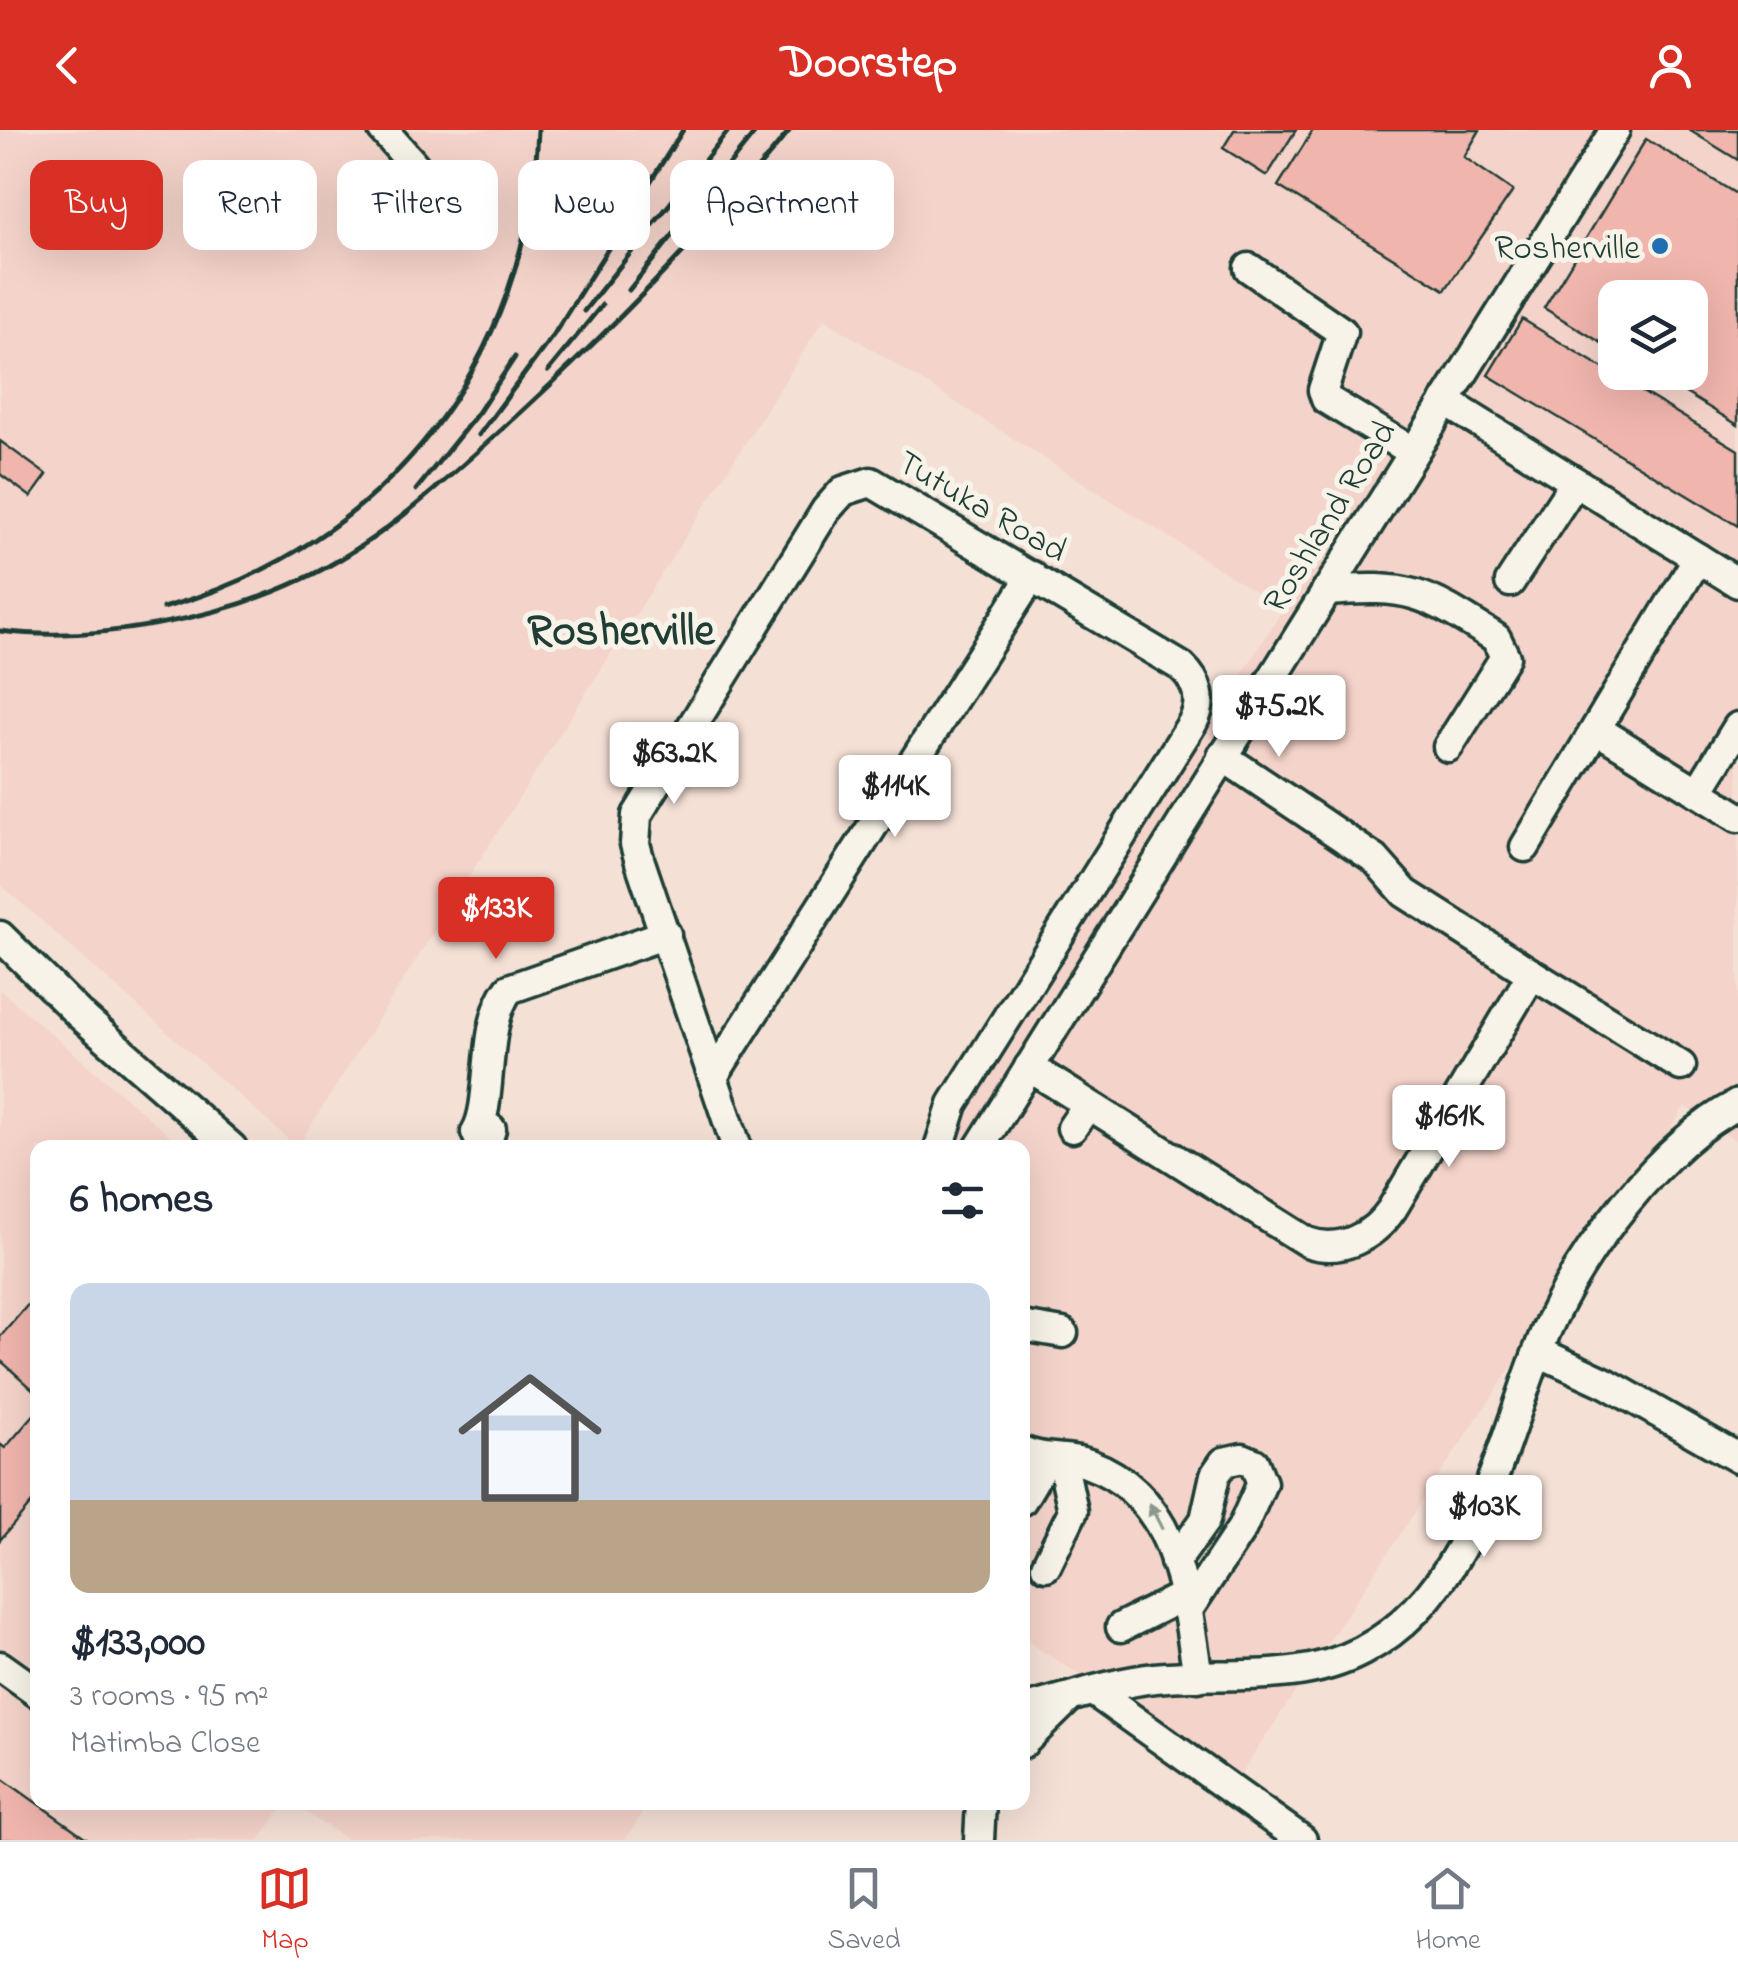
<!DOCTYPE html>
<meta charset="utf-8">
<style>
:root{--surface:#fff;--page:#f6f6f7;--text:#1f2937;--muted:#747a83;--line:#e0e1e3;--accent:#d93025}
body{margin:0;font-family:"Indie Flower",sans-serif;background:var(--page);color:var(--text);height:100vh;display:flex;flex-direction:column;font-size:38px;white-space:nowrap}
*{box-sizing:border-box;margin:0}
p{font-size:32px;color:var(--muted)}
.icon{flex:none;width:55px;height:55px;fill:none;stroke:currentColor;stroke-width:2;stroke-linecap:round;stroke-linejoin:round}
.map{position:relative;flex:1;overflow:hidden}
.details{position:absolute;left:30px;top:1010px;width:1000px;height:670px;display:flex;flex-direction:column;background:var(--surface);border-radius:20px;box-shadow:0 10px 40px #0002}
.details>*{flex:none}
.top-card{position:absolute;left:30px;top:30px;width:1000px;height:90px;display:flex;gap:20px}
.buttons{position:absolute;left:1598px;top:150px;display:grid;gap:20px}
.buttons a{display:grid;place-items:center;width:110px;height:110px;border-radius:20px;background:var(--surface);box-shadow:0 10px 40px #0002;font-size:50px}
.price{position:absolute;translate:-50% -85px;padding:0 22px;border-radius:10px;background:#fff;color:#222;font-size:32px;line-height:65px;filter:drop-shadow(0 2px 5px #0008)}
.price::after{content:'';position:absolute;left:50%;top:60px;width:30px;height:22px;margin-left:-15px;background:inherit;clip-path:polygon(0 0,100% 0,50% 100%)}
.price.selected{background:var(--accent);color:#fff}
ul{padding:0;list-style:none}
li{display:grid;align-content:center;gap:20px;height:530px;padding:0 40px}
li+li{border-top:2px solid var(--line)}
li span{display:grid;place-items:center;height:310px;border-radius:20px;color:#555}
li>.icon{margin-inline-start:auto}
span .icon{width:180px;height:180px;fill:#fffc;stroke-width:1}
li b{font-size:42px}
h2{display:flex;justify-content:space-between;align-items:center;height:120px;padding:0 40px;font-size:42px}
.tag{padding:0 35px;border-radius:20px;background:var(--surface);box-shadow:0 10px 40px #0002;font-size:35px;line-height:90px}
.tag.selected{background:var(--accent);color:#fff}
header{display:flex;justify-content:space-between;align-items:center;height:130px;padding:0 40px;background:var(--accent);color:#fff;font-size:45px;font-weight:800}
.dock{display:flex;justify-content:space-around;align-items:center;height:140px;border-top:2px solid var(--line);background:var(--surface);font-size:28px;color:var(--muted)}
.dock a{display:grid;justify-items:center;gap:5px}
.dock .selected{color:var(--accent)}
.map>svg:first-child{display:block}
.built{fill:#f4d3ca;fill-rule:evenodd}
.building{fill:#f0b5ad;stroke:#1f3d34;stroke-width:2.5}
.lines{fill:none;stroke-linecap:round;stroke-linejoin:round}
.minor-casing{stroke:#1f3d34;stroke-width:35}
.minor{stroke:#f7f3e8;stroke-width:28}
.rail{stroke:#1f3d34;stroke-width:5}
.oneway{fill:#8b988e}
.poi-dot{fill:#1f6fb2;stroke:#f7f3e8;stroke-width:4}
.labels{text-anchor:middle;stroke-width:10;stroke-linejoin:round;paint-order:stroke}
.poi-label{font-size:35px;fill:#1f3d34;stroke:#f7f3e8;text-anchor:end}
.street-label{font-size:35px;fill:#1f3d34;stroke:#f7f3e8}
.district-label{font-size:45px;font-weight:bold;fill:#1f3d34;stroke:#f7f3e8}
</style>
<header><svg class="icon" aria-label="back" viewBox="0 0 24 24"><path d="M15 5l-7 7 7 7"/></svg>Doorstep<svg class="icon" aria-label="person" viewBox="0 0 24 24"><circle cx="12" cy="8" r="4"/><path d="M4 21q1-7 8-7t8 7"/></svg></header>
<div class="map">
<svg width="1738" height="1710" viewBox="0 0 1738 1710">
<rect width="100%" height="100%" fill="#f5e0d6"/>
<filter id="ink" filterUnits="userSpaceOnUse"><feTurbulence type="fractalNoise" baseFrequency=".01" numOctaves="2"/><feDisplacementMap in="SourceGraphic" scale="20" xChannelSelector="R" yChannelSelector="G"/><feConvolveMatrix kernelMatrix="1 2 1 2 8 2 1 2 1" color-interpolation-filters="sRGB"/></filter>
<g filter="url(#ink)">
<g class="built">
<path d="M0,0H1738V1012L1685,976L1240,1645L1023,1509L1022,1018L947,1017L1283,479L824,189L297,1017L0,754ZM1615,168H1690V242H1615Z"/>
<polygon points="0,860 183,1017 38,1018 38,1672 285,1673 259,1710 0,1710"/>
<polygon points="291,1673 649,1673 625,1710 348,1710"/>
</g>
<g class="building">
<polygon points="1234,0 1296,0 1267,46 1223,18"/>
<polygon points="1313,0 1480,0 1464,27 1513,61 1445,160 1278,56"/>
<polygon points="1689,0 1738,0 1738,30"/>
<polygon points="1646,9 1738,65 1738,295 1651,242 1690,242 1690,168 1615,168 1615,221 1544,178"/>
<polygon points="1522,189 1738,320 1738,396 1488,245"/>
<polygon points="0,311 47,345 31,367 0,344"/>
<polygon points="38,1163 38,1264 0,1230 0,1207"/>
<polygon points="38,1280 38,1366 0,1410 0,1314 5,1318"/>
<polygon points="0,1647 89,1710 0,1710"/>
</g>
<g class="lines">
<defs>
<g id="minor">
<polyline points="383,0 414,35"/>
<polyline points="1249,138 1342,202 1323,260 1326,269 1413,322"/>
<polyline points="1445,271 1738,453"/>
<polyline points="1510,452 1575,352"/>
<path d="M1326,461C1413,454 1424,463 1496,508L1505,527L1448,617"/>
<polyline points="1596,599 1738,687"/>
<polyline points="1698,662 1738,597"/>
<polyline points="1525,717 1698,428"/>
<polyline points="0,806 79,884 232,1018"/>
<polyline points="1532,844 1681,936"/>
<path d="M1029,937L1307,1112C1340,1124 1373,1107 1392,1079L1532,844L1405,763L1375,729L1222,626"/>
<polyline points="714,945 1032,446"/>
<path d="M481,994L491,999L488,1009H479L476,1002C494,973 481,895 509,859L666,804"/>
<polyline points="1072,998 1087,976"/>
<path d="M737,1018L640,732L635,714L637,685L826,380L843,361L871,352L1182,537C1198,552 1204,571 1193,592L953,974L939,1018"/>
<polyline points="979,1018 1615,0"/>
<polyline points="1022,1196 1063,1203"/>
<polyline points="1539,1222 1606,1253 1738,1328"/>
<path d="M1022,1321C1047,1332 1067,1325 1089,1334C1179,1367 1185,1464 1198,1547"/>
<polyline points="1022,1370 1045,1331"/>
<polyline points="1175,1432 1205,1390 1215,1345 1224,1332 1242,1328 1254,1333 1262,1353 1242,1398 1187,1481"/>
<polyline points="1046,1436 1073,1381 1062,1330"/>
<polyline points="1121,1497 1183,1466"/>
<polyline points="0,1536 38,1563"/>
<polyline points="1093,1561 1302,1710"/>
<path d="M1022,1580C1066,1569 1110,1553 1155,1548C1224,1541 1298,1555 1362,1521C1477,1461 1500,1310 1546,1201C1580,1122 1661,1014 1738,974"/>
<polyline points="1022,1614 1067,1570"/>
<polyline points="979,1710 981,1672"/>
</g>
</defs>
<use href="#minor" class="minor-casing"/>
<use href="#minor" class="minor"/>
<g class="rail">
<polyline points="629,160 757,0"/>
<polyline points="584,181 729,0"/>
<polyline points="548,241 602,175"/>
<polyline points="479,305 554,204 683,0"/>
<polyline points="416,360 478,283 515,227"/>
<path d="M163,478C387,415 528,233 538,0"/>
<path d="M0,501C94,513 217,490 303,449C376,415 437,358 496,305C601,210 701,109 790,0"/>
</g>
</g>
<defs><path id="oneway-solid" d="M-6-.8H1V-3.2L6.5 0L1 3.2V.8H-6Z" transform="scale(2.5)"/></defs>
<use class="oneway" href="#oneway-solid" transform="translate(1156 1386) rotate(-117)"/>
</g>
<circle class="poi-dot" cx="1660" cy="116" r="10"/>
<g class="labels">
<g class="poi-label">
<text x="1640" y="128">Rosherville</text>
</g>
<g class="street-label">
<text transform="translate(983 375) rotate(30)" y="12">Tutuka Road</text>
<text transform="translate(1328 386) rotate(-58)" y="12">Roshland Road</text>
</g>
<g class="district-label">
<text x="621" y="514">Rosherville</text>
</g>
</g>
</svg>
<div class="buttons">
<a><svg class="icon" aria-label="layers" viewBox="0 0 24 24"><path d="M12 4l9 5-9 5-9-5zM3 14l9 5 9-5"/></svg></a>
</div>
<b class="price" style="left:1279px;top:630px">$75.2K</b>
<b class="price" style="left:674px;top:677px">$63.2K</b>
<b class="price" style="left:895px;top:710px">$114K</b>
<b class="price selected" style="left:496px;top:832px">$133K</b>
<b class="price" style="left:1449px;top:1040px">$161K</b>
<b class="price" style="left:1484px;top:1430px">$103K</b>
<div class="top-card">
<a class="tag selected">Buy</a>
<a class="tag">Rent</a>
<a class="tag">Filters</a>
<a class="tag">New</a>
<a class="tag">Apartment</a>
</div>
<section class="details">
<h2>6 homes<svg class="icon" aria-label="filters" viewBox="0 0 24 24"><path d="M4 7h16M4 17h16"/><circle cx="9" cy="7" r="2"/><circle cx="15" cy="17" r="2"/></svg></h2>
<ul>
<li><span style="background:linear-gradient(#c9d6e8 70%,#b9a48a 0)"><svg class="icon" aria-label="home" viewBox="0 0 24 24"><path d="M3 11l9-7 9 7M6 9v11h12V9"/></svg></span><div><b>$133,000</b><p>3 rooms · 95 m²</p><p>Matimba Close</p></div></li>
</ul>
</section>
</div>
<nav class="dock">
<a class="selected"><svg class="icon" aria-label="map" viewBox="0 0 24 24"><path d="M3 6l6-2 6 2 6-2v14l-6 2-6-2-6 2zM9 4v14M15 6v14"/></svg>Map</a>
<a><svg class="icon" aria-label="saved" viewBox="0 0 24 24"><path d="M7 4h10v16l-5-4-5 4z"/></svg>Saved</a>
<a><svg class="icon" aria-label="home" viewBox="0 0 24 24"><path d="M3 11l9-7 9 7M6 9v11h12V9"/></svg>Home</a>
</nav>
